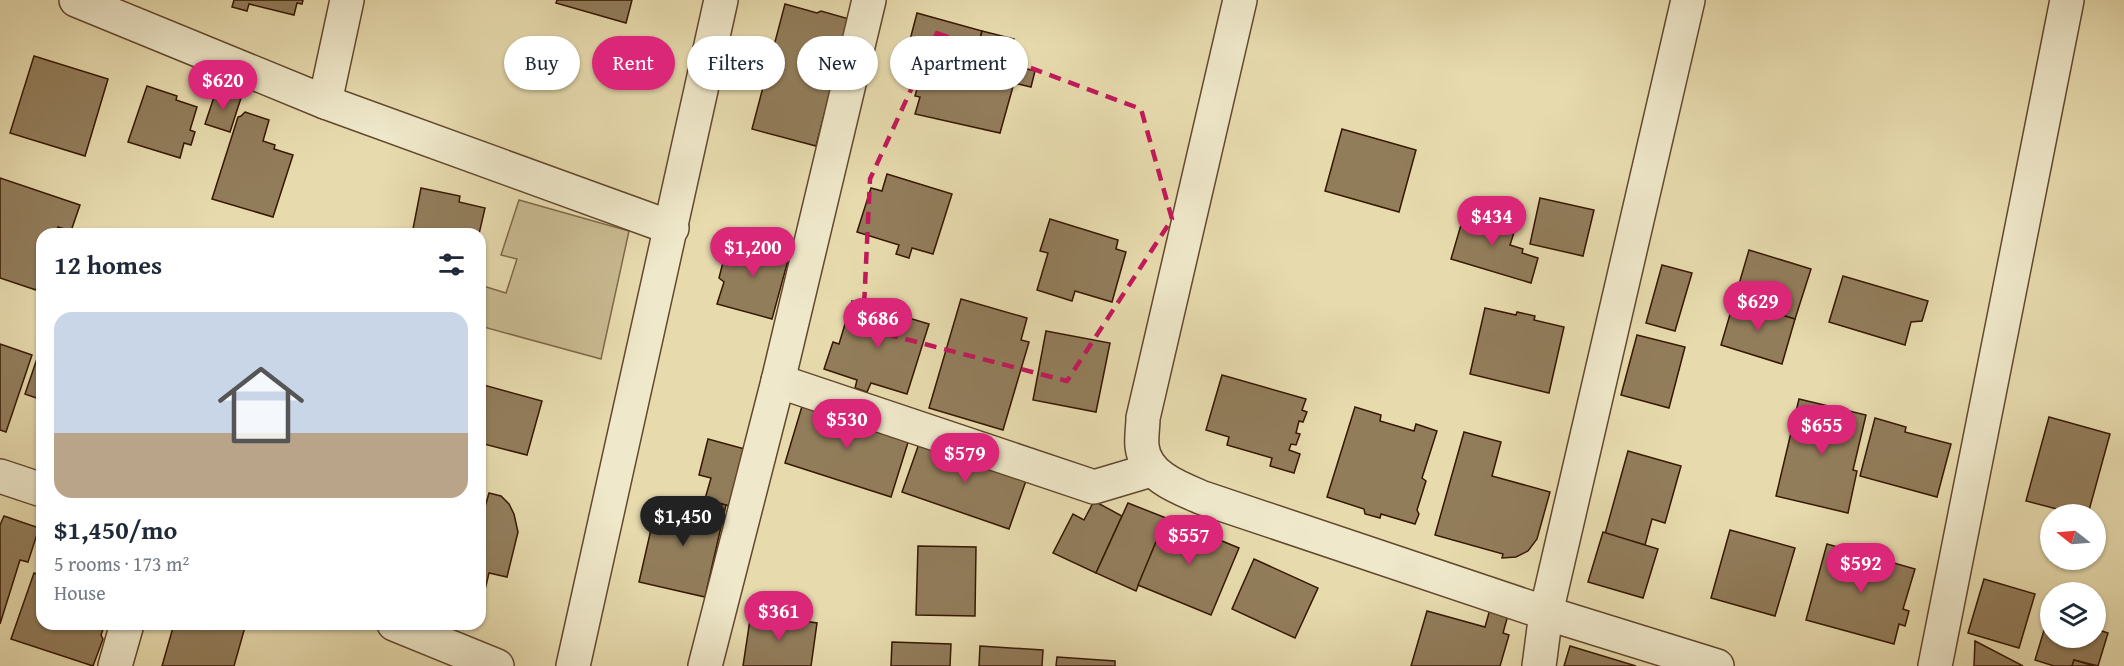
<!DOCTYPE html>
<meta charset="utf-8">
<style>
:root{--surface:#fff;--page:#f2f2f3;--text:#1f2937;--muted:#747a83;--line:#e0e1e3;--accent:#db2777}
body{margin:0;font-family:"Gentium Book Plus",serif;background:var(--page);color:var(--text);height:100vh;display:flex;flex-direction:column;font-size:22px;white-space:nowrap}
*{box-sizing:border-box;margin:0}
p{font-size:20px;color:var(--muted)}
.icon{flex:none;width:33px;height:33px;fill:none;stroke:currentColor;stroke-width:2;stroke-linecap:round;stroke-linejoin:round}
.map{position:relative;flex:1;overflow:hidden}
.drawer{position:absolute;left:36px;top:228px;width:450px;height:402px;display:flex;flex-direction:column;background:var(--surface);border-radius:18px;box-shadow:0 2px 4px #0004}
.drawer>*{flex:none}
.hud{position:absolute;left:504px;top:36px;width:570px;height:54px;display:flex;gap:12px}
.needle{width:39px;rotate:287deg}
.fabs{position:absolute;left:2040px;top:504px;display:grid;gap:12px}
.fabs a{display:grid;place-items:center;width:66px;height:66px;border-radius:50%;background:var(--surface);box-shadow:0 2px 4px #0004;font-size:30px}
.price{position:absolute;translate:-50% -51px;padding:0 14px;border-radius:21px;background:var(--accent);color:#fff;font-size:20px;line-height:39px;filter:drop-shadow(0 2px 3px #0008)}
.price::after{content:'';position:absolute;left:50%;top:36px;width:18px;height:14px;margin-left:-9px;background:inherit;clip-path:polygon(0 0,100% 0,50% 100%)}
.price.selected{background:#222;color:#fff}
ul{padding:0;list-style:none}
li{display:grid;align-content:center;gap:12px;height:318px;padding:0 18px}
li+li{border-top:2px solid var(--line)}
li span{display:grid;place-items:center;height:186px;border-radius:18px;color:#555}
li>.icon{margin-inline-start:auto}
span .icon{width:108px;height:108px;fill:#fffc;stroke-width:1}
li b{font-size:26px}
h2{display:flex;justify-content:space-between;align-items:center;height:72px;padding:0 18px;font-size:26px}
.pill{padding:0 21px;border-radius:27px;background:var(--surface);box-shadow:0 2px 4px #0004;font-size:21px;line-height:54px}
.pill.selected{background:var(--accent);color:#fff}
.map>svg:first-child{display:block}
.green{fill:#c9ba91;stroke:#80684a;stroke-width:1.5}
.building{fill:#927d5b;stroke:#361702;stroke-width:1.5}
.lines{fill:none;stroke-linecap:round;stroke-linejoin:round}
.minor-casing{stroke:#62482d;stroke-width:36}
.minor{stroke:#efe8ca;stroke-width:33}
.marked{fill:none;stroke:#c2185b;stroke-width:4.5;stroke-dasharray:12 8;stroke-linejoin:round}
</style>
<div class="map">
<svg width="2124" height="666" viewBox="0 0 2124 666">
<rect width="100%" height="100%" fill="#e7dbae"/>
<filter id="stains"><feTurbulence type="fractalNoise" baseFrequency=".00333" numOctaves="4"/><feColorMatrix values="0 0 0 0 .2 0 0 0 0 .09 0 0 0 0 .02 0 0 0 .5 -.17"/></filter>
<radialGradient id="worn" r=".72"><stop offset=".6" stop-color="#630" stop-opacity="0"/><stop offset="1" stop-color="#630" stop-opacity=".3"/></radialGradient>
<polygon class="green" points="519,200 629,231 601,359 480,326 480,285 506,293 517,259 501,255"/>
<g class="building">
<polygon points="234,0 303,0 302,4 297,3 294,15 249,4 247,11 232,7"/>
<polygon points="557,0 632,0 626,23 556,3"/>
<polygon points="785,4 817,13 821,11 849,19 834,76 840,78 835,97 829,96 816,146 752,129"/>
<polygon points="917,13 982,31 971,68 956,64 954,72 905,59"/>
<polygon points="982,31 1014,39 1008,64 1035,71 1031,87 972,73"/>
<polygon points="34,56 108,79 85,156 10,133"/>
<polygon points="924,64 954,72 956,64 971,68 972,73 1014,83 1000,133 915,114 920,97 915,96"/>
<polygon points="147,86 177,96 176,100 197,107 190,130 195,132 191,145 184,143 180,158 128,142"/>
<polygon points="216,91 241,98 230,132 205,124"/>
<polygon points="245,112 269,120 263,141 275,145 274,149 293,155 273,217 212,199 238,117 241,116"/>
<polygon points="1342,129 1416,150 1399,212 1325,191"/>
<polygon points="887,174 952,194 933,254 912,248 909,258 896,254 899,245 857,232 871,188 882,191"/>
<polygon points="0,178 80,205 71,231 58,227 55,234 42,234 42,273 36,290 0,278"/>
<polygon points="421,188 460,196 459,202 485,208 479,234 412,234"/>
<polygon points="1540,198 1594,210 1583,256 1530,244"/>
<polygon points="1466,208 1517,223 1510,245 1523,249 1522,253 1538,258 1531,283 1451,259"/>
<polygon points="1050,219 1118,240 1116,249 1126,252 1112,302 1075,291 1072,301 1037,290 1048,253 1040,251"/>
<polygon points="734,238 790,253 772,319 717,304 724,282 719,278 723,262 728,260"/>
<polygon points="1749,250 1811,269 1795,319 1734,301"/>
<polygon points="1662,265 1692,273 1675,331 1646,323"/>
<polygon points="1843,276 1928,301 1922,321 1911,322 1905,345 1829,322"/>
<polygon points="961,299 1027,318 1021,340 1029,342 1003,430 929,408"/>
<polygon points="852,301 929,324 907,394 871,383 867,392 855,388 857,380 824,369 833,342 839,344"/>
<polygon points="1734,301 1795,319 1782,364 1721,345"/>
<polygon points="1485,308 1516,315 1517,312 1535,316 1534,320 1564,327 1549,393 1470,374"/>
<polygon points="1046,331 1110,343 1096,412 1033,400"/>
<polygon points="1637,335 1685,347 1669,408 1621,395"/>
<polygon points="0,344 32,355 6,432 0,430"/>
<polygon points="42,344 42,400 25,394"/>
<polygon points="1222,375 1306,399 1302,410 1307,412 1303,422 1299,421 1296,433 1300,434 1296,445 1291,444 1289,450 1300,454 1294,473 1270,466 1272,458 1227,445 1229,437 1206,430"/>
<polygon points="480,384 542,401 527,455 480,443"/>
<polygon points="1799,399 1866,415 1853,470 1857,471 1848,513 1776,496"/>
<polygon points="803,403 910,436 891,497 785,463"/>
<polygon points="1355,407 1381,415 1380,421 1414,431 1416,424 1437,431 1422,478 1426,481 1417,510 1419,514 1415,524 1381,514 1380,518 1365,514 1364,509 1327,497"/>
<polygon points="2049,417 2110,434 2088,514 2076,514 2026,501"/>
<polygon points="1875,418 1906,427 1905,432 1951,444 1937,497 1860,476"/>
<polygon points="1464,432 1501,442 1492,476 1550,492 1537,539 1528,551 1516,557 1502,558 1503,554 1435,535"/>
<polygon points="921,438 1028,475 1009,529 902,492"/>
<polygon points="708,439 752,451 736,508 705,499 711,478 699,475"/>
<polygon points="1628,451 1681,466 1665,523 1652,519 1645,545 1605,534"/>
<polygon points="489,493 501,496 509,504 514,514 518,532 507,577 489,573 484,594 480,593 480,513 483,514"/>
<polygon points="691,497 726,505 705,597 639,582 657,503 689,510"/>
<polygon points="1094,501 1122,516 1096,573 1053,553 1073,514 1084,520"/>
<polygon points="1128,503 1166,518 1136,591 1096,573"/>
<polygon points="4,516 39,528 28,562 20,560 0,624 0,525"/>
<polygon points="1166,518 1239,548 1211,615 1138,585"/>
<polygon points="1730,530 1795,548 1775,616 1711,598"/>
<polygon points="1603,532 1658,549 1643,598 1588,582"/>
<polygon points="1827,544 1915,569 1903,609 1909,611 1905,626 1899,624 1894,644 1806,620"/>
<polygon points="918,546 976,547 975,616 916,615"/>
<polygon points="1254,559 1318,588 1295,638 1232,609"/>
<polygon points="34,573 42,576 42,624 105,624 101,635 103,639 93,666 11,639"/>
<polygon points="1984,579 2035,594 2019,648 1968,633"/>
<polygon points="1492,602 1510,608 1503,633 1509,635 1500,666 1411,666 1427,611 1485,627"/>
<polygon points="751,613 817,623 811,666 743,666"/>
<polygon points="2049,614 2050,638 2096,638 2096,629 2108,633 2098,666 2074,660 2072,666 2054,666 2035,660"/>
<polygon points="174,624 235,624 245,627 234,666 162,666"/>
<polygon points="1975,641 2023,666 1974,666"/>
<polygon points="892,642 951,644 950,666 891,666"/>
<polygon points="980,646 1043,650 1042,666 979,666"/>
<polygon points="1570,646 1636,666 1564,666"/>
<polygon points="1057,657 1115,661 1115,666 1056,666"/>
<polygon points="2074,660 2094,666 2072,666"/>
</g>
<g class="lines">
<defs>
<g id="minor">
<polyline points="76,0 325,102 672,228"/>
<path d="M1240,0L1143,418C1143,427 1141,437 1142,446C1145,476 1179,488 1203,498L1546,613L1717,666"/>
<polyline points="325,102 347,0"/>
<polyline points="778,381 1094,487 1151,470"/>
<polyline points="0,476 42,490"/>
<polyline points="394,624 497,666"/>
<polyline points="115,666 127,624"/>
<polyline points="573,666 721,0"/>
<polyline points="705,666 778,381 869,0"/>
<polyline points="1539,666 1546,613 1688,0"/>
<polyline points="1935,666 2067,0"/>
</g>
</defs>
<use href="#minor" class="minor-casing"/>
<use href="#minor" class="minor"/>
</g>
<path class="marked" d="M937,33L1141,109L1172,219L1067,381L863,328L870,179Z"/>
<rect width="100%" height="100%" filter="url(#stains)"/>
<rect width="100%" height="100%" fill="url(#worn)"/>
</svg>
<div class="fabs">
<a><svg class="needle" viewBox="-14 -14 28 28"><path d="M0-13l5 13h-10z" fill="#e53935"/><path d="M0 13l5-13h-10z" fill="#747a83"/></svg></a>
<a><svg class="icon" aria-label="layers" viewBox="0 0 24 24"><path d="M12 4l9 5-9 5-9-5zM3 14l9 5 9-5"/></svg></a>
</div>
<b class="price" style="left:223px;top:111px">$620</b>
<b class="price" style="left:1492px;top:247px">$434</b>
<b class="price" style="left:753px;top:278px">$1,200</b>
<b class="price" style="left:1758px;top:332px">$629</b>
<b class="price" style="left:878px;top:349px">$686</b>
<b class="price" style="left:847px;top:450px">$530</b>
<b class="price" style="left:1822px;top:456px">$655</b>
<b class="price" style="left:965px;top:484px">$579</b>
<b class="price selected" style="left:683px;top:547px">$1,450</b>
<b class="price" style="left:1189px;top:566px">$557</b>
<b class="price" style="left:1861px;top:594px">$592</b>
<b class="price" style="left:779px;top:642px">$361</b>
<div class="hud">
<a class="pill">Buy</a>
<a class="pill selected">Rent</a>
<a class="pill">Filters</a>
<a class="pill">New</a>
<a class="pill">Apartment</a>
</div>
<section class="drawer">
<h2>12 homes<svg class="icon" aria-label="filters" viewBox="0 0 24 24"><path d="M4 7h16M4 17h16"/><circle cx="9" cy="7" r="2"/><circle cx="15" cy="17" r="2"/></svg></h2>
<ul>
<li><span style="background:linear-gradient(#c9d6e8 65%,#b9a48a 0)"><svg class="icon" aria-label="home" viewBox="0 0 24 24"><path d="M3 11l9-7 9 7M6 9v11h12V9"/></svg></span><div><b>$1,450/mo</b><p>5 rooms · 173 m²</p><p>House</p></div></li>
</ul>
</section>
</div>
